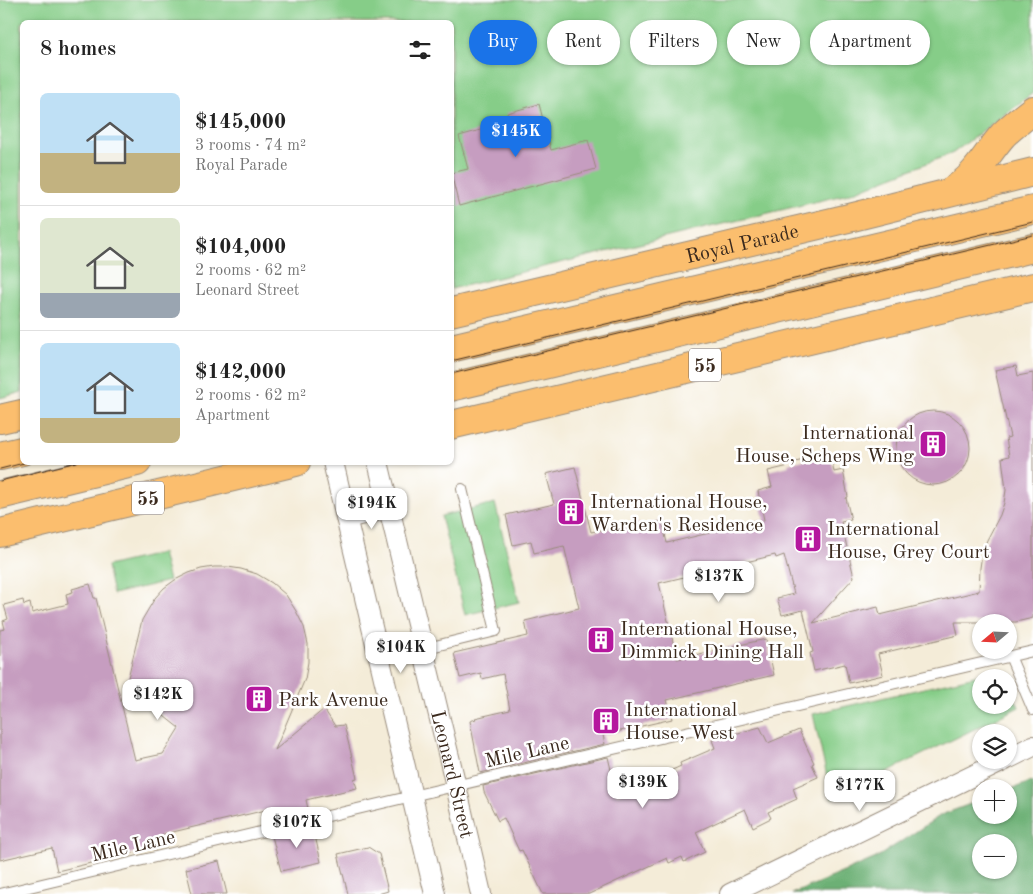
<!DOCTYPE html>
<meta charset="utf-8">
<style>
:root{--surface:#fff;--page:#f2f2f2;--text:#222;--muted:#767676;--line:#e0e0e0;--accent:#1a73e8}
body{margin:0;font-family:"Old Standard TT",serif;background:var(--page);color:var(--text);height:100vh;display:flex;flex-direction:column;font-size:19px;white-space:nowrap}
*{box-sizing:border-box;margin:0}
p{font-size:16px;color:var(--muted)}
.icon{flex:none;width:28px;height:28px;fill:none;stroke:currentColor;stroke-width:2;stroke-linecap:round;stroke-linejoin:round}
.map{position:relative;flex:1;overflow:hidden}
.sheet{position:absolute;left:20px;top:20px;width:434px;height:445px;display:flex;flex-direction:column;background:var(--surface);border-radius:8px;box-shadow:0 1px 4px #0004}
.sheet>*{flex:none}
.top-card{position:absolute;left:469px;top:20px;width:475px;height:45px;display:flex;gap:10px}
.needle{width:32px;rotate:251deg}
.buttons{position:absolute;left:972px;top:614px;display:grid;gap:10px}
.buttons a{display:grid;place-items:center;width:45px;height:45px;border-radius:50%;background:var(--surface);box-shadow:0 1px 4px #0004;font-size:25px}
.price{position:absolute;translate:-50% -42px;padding:0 11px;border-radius:10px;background:#fff;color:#222;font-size:16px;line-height:32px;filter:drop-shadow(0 1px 2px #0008)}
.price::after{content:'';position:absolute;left:50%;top:30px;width:15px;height:11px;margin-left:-8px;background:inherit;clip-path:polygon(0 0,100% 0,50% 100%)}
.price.on{background:var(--accent);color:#fff}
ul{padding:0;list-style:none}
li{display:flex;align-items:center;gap:15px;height:125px;padding:0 20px}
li+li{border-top:1px solid var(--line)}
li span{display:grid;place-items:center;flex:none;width:140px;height:100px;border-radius:8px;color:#555}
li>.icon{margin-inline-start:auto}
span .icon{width:60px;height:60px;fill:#fffc;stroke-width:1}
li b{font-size:21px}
h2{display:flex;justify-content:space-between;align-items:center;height:60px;padding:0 20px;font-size:21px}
.pill{padding:0 18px;border-radius:22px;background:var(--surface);box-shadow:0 1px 4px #0004;font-size:18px;line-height:45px}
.pill.on{background:var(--accent);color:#fff}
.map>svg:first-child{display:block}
.green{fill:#86cd88;stroke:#607c53}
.forest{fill:#6cb074;stroke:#546d49;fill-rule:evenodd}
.building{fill:#c69dc0}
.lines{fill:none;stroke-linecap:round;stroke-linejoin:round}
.lane-casing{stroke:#988b7b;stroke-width:12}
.street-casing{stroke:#988b7b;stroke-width:22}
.highway-casing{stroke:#988b7b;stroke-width:30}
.lane{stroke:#fff;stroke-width:10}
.street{stroke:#fff;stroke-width:20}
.highway{stroke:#fbbe6e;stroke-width:28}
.tram{stroke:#3b2a1e;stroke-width:1}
.labels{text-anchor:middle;stroke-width:5;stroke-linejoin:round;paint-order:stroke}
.shield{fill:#fff;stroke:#766a62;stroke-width:1}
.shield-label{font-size:19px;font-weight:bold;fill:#3b2a1e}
.street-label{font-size:20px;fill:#3b2a1e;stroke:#fff}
.poi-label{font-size:20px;fill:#3b2a1e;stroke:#fff;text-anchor:start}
</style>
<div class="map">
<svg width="1033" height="894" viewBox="0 0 1033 894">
<rect width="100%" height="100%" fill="#fff"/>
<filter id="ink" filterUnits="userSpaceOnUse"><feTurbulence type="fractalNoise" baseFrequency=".02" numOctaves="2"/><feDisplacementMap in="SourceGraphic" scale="10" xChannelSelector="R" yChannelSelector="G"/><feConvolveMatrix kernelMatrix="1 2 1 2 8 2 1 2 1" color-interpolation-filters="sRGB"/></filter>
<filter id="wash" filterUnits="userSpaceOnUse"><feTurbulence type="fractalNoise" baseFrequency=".0096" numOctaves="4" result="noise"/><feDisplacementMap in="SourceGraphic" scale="20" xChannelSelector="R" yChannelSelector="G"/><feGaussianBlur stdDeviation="1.12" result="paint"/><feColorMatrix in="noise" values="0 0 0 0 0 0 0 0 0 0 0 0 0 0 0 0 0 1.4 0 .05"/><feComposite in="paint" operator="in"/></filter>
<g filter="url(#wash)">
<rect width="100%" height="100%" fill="#f4ecd8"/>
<g class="green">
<polygon points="0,0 1033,0 1033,93 953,153 848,194 451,289 451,22 22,22 22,392 0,398"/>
<polygon points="495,503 519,602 465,615 441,516"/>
<polygon points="162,553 169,581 113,594 107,566"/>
<polygon points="984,674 993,675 1000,677 981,678 981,705 1009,705 1009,686 1019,707 832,799 813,714"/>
</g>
<path class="forest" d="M1033,781V894H792L876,858L941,815L981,800V815H1009V790ZM981,842H1009V870H981Z"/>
<g id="blocks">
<g class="building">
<polygon points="539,104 551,150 588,140 596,169 459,206 451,173 468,169 459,136 510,122 507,113"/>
<polygon points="1016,366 1018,376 1033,373 1033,618 1016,622 955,622 958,635 878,654 883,675 849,683 845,664 814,671 810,653 813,652 803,610 782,615 777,598 794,594 784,555 776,558 775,555 659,583 677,659 766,639 774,675 667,700 672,719 603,735 605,744 480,773 470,721 476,719 475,718 510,710 503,674 482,679 481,673 460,678 454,653 528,636 525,621 579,608 564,546 534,553 531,541 513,545 506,515 554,504 546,474 575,467 591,532 638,522 639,527 662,521 667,543 764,520 758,491 772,487 768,471 789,466 788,464 811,458 812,460 831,456 834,472 843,470 848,497 846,498 851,520 841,522 854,577 813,623 878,607 880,615 979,591 980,568 982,554 987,540 1000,515 1004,503 1006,490 1002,458 1009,456 1006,438 1010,437 995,370"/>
<circle cx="933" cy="448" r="37"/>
<polygon points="214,567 228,567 241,569 257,574 272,583 286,595 296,611 304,627 308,644 308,662 305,679 275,750 324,709 335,726 344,725 357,778 354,779 357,788 306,800 309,813 269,823 266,810 160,835 163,846 57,871 52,848 0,860 0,630 5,629 3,621 8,619 4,605 23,600 24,605 30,603 32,613 68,604 66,594 73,592 72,589 90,584 94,598 96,598 135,760 163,754 179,728 126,686 142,620 155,598 164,588 175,580 189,573 201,569"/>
<polygon points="760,727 768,743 799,730 814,763 812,764 818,777 793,788 797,799 768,812 771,818 753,827 745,809 696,832 705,852 684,862 682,857 669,863 667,858 589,894 543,894 522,850 519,851 504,818 498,821 484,792 483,786 608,757 617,795 681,766 680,763 715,748 712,740"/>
<polygon points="313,827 321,862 281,871 272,836"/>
<polygon points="368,847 379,854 388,891 378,894 348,894 338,854"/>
<polygon points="219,861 227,894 192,894 186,869"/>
</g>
</g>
</g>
<g filter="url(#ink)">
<use href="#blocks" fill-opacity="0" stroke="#988b7b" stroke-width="1"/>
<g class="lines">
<defs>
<g id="lane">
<polyline points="423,649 496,631 462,489"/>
<polyline points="1010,656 1033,710"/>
<polyline points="0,894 412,796 1033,651"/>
</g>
<g id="street">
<polyline points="333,462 435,894"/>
<path id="s1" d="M378,462L456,786L481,894"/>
<polyline points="346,518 390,508"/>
<polyline points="1009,758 1033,746"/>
<polyline points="730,894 1005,760"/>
</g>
<g id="highway">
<path d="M953,190C976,177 986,154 1003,135C1012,126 1023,118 1033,110"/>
<path id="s2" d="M451,312L853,217L1033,172"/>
<polyline points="451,348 1033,210"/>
<polyline points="451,387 1033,248"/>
<polyline points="0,419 22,414"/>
<polyline points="451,425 1033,287"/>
<polyline points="0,456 22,451"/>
<polyline points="0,495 137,462"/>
<polyline points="0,533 296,462"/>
</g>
</defs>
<use href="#lane" class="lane-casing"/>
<use href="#street" class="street-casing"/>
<use href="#highway" class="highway-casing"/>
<use href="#lane" class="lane"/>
<use href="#street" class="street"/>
<use href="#highway" class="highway"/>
<g class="tram">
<polyline points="451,361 1033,222"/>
<polyline points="451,374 1033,235"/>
<polyline points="0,469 28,462"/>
<polyline points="0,481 77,462"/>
</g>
</g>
</g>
<defs>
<symbol id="building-square" viewBox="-11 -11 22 22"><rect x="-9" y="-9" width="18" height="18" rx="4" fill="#b5179e" stroke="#fff"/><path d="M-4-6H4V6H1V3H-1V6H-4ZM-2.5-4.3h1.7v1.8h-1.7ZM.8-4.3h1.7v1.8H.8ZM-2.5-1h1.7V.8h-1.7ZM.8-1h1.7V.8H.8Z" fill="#fff"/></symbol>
</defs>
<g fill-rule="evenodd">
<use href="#building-square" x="917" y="428" width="32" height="32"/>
<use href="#building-square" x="555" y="496" width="32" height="32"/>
<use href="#building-square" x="792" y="523" width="32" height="32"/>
<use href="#building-square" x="585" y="624" width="32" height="32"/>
<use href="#building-square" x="243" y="683" width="32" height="32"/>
<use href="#building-square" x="590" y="705" width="32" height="32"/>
</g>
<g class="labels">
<g class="shield">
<rect x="689" y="348.5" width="32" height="33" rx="4"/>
<rect x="132" y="481.5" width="32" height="33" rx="4"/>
</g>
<g class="shield-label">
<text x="705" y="372">55</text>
<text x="148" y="505">55</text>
</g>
<g class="street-label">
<text dy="7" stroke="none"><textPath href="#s2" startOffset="299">Royal Parade</textPath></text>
<text transform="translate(527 751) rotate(-13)" y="7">Mile Lane</text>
<text dy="7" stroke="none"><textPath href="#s1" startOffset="321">Leonard Street</textPath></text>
<text transform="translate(133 845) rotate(-13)" y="7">Mile Lane</text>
</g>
<g class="poi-label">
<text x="914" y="439" text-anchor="end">International<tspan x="914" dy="23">House, Scheps Wing</tspan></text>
<text x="590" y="508">International House,<tspan x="590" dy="23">Warden's Residence</tspan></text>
<text x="827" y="535">International<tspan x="827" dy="23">House, Grey Court</tspan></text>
<text x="620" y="635">International House,<tspan x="620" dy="23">Dimmick Dining Hall</tspan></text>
<text x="278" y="706">Park Avenue</text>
<text x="625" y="716">International<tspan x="625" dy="23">House, West</tspan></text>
</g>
</g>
</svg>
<div class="buttons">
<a><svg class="needle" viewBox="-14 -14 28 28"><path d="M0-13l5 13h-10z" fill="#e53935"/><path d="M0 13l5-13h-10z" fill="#767676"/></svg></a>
<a><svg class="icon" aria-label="locate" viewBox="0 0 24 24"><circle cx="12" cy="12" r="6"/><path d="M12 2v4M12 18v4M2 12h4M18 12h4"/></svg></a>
<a><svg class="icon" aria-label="layers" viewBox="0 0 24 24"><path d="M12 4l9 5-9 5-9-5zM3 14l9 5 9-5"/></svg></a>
<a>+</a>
<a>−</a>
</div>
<b class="price on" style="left:516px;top:158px">$145K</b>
<b class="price" style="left:372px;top:530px">$194K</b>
<b class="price" style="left:719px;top:603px">$137K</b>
<b class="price" style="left:401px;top:674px">$104K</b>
<b class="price" style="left:158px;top:721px">$142K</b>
<b class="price" style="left:643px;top:809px">$139K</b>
<b class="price" style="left:860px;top:812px">$177K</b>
<b class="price" style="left:297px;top:849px">$107K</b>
<div class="top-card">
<a class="pill on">Buy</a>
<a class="pill">Rent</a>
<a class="pill">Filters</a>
<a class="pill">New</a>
<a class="pill">Apartment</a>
</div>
<section class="sheet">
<h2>8 homes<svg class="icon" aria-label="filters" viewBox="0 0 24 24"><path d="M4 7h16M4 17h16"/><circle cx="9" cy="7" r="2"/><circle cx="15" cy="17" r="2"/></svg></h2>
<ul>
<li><span style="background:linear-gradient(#bfe0f5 60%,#c2b280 0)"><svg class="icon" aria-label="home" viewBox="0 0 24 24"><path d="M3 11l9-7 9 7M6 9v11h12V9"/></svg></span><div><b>$145,000</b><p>3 rooms · 74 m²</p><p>Royal Parade</p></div></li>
<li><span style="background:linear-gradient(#dfe7d0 75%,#9aa5b1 0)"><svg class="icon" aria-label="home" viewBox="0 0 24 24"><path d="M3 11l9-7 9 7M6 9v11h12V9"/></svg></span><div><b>$104,000</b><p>2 rooms · 62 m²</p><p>Leonard Street</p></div></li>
<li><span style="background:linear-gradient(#bfe0f5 75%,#c2b280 0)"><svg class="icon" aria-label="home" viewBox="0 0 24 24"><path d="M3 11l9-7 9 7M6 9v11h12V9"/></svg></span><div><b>$142,000</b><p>2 rooms · 62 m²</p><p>Apartment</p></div></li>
</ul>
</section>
</div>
